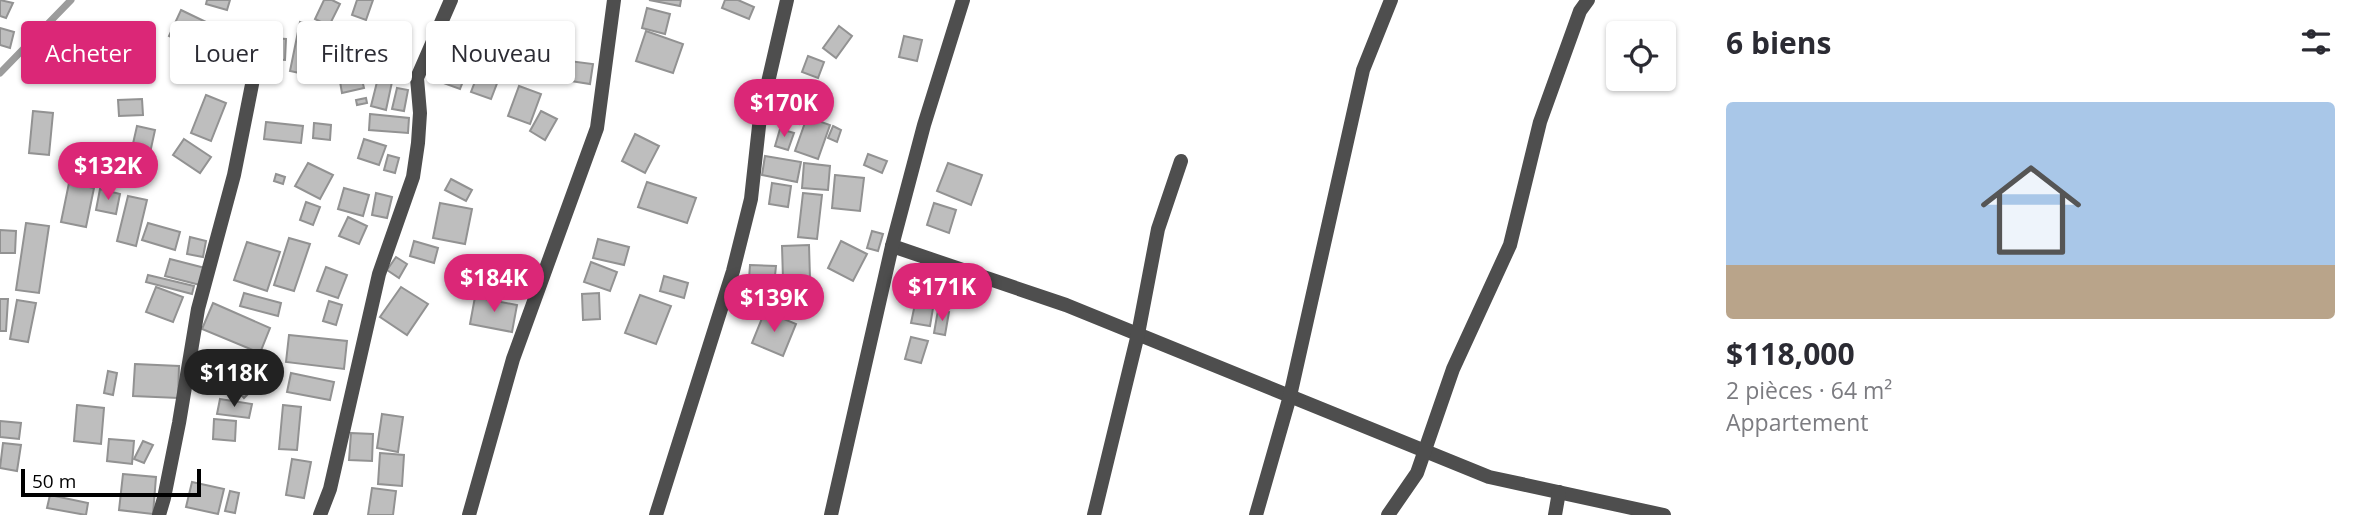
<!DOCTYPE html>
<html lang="fr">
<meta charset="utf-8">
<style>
:root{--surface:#fff;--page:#f7f7f7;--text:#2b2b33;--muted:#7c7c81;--accent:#db2777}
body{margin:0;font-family:"Open Sans",sans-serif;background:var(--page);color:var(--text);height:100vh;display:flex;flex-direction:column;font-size:26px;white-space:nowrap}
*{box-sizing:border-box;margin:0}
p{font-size:23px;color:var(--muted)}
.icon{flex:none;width:38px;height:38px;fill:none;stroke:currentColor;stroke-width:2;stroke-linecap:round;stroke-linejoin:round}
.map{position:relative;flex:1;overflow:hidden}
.details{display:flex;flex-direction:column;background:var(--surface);width:665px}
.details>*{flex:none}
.banner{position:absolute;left:21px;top:21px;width:665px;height:63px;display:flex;gap:14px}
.fabs{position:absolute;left:1606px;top:21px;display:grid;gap:14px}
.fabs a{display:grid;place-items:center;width:70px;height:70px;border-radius:7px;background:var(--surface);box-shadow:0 2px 5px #0004;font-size:35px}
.scale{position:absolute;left:21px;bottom:18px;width:180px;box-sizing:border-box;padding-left:7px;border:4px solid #000;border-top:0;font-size:19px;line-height:24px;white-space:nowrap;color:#000;-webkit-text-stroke:5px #fff;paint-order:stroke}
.price{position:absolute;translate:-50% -60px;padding:0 16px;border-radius:24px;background:var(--accent);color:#fff;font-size:23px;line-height:46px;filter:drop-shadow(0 2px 4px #0008)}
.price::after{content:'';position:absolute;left:50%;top:42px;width:21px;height:16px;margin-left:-10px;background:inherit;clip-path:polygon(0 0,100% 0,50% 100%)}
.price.on{background:#222;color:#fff}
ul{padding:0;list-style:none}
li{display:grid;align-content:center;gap:14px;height:371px;padding:0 28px}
li span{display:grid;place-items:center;height:217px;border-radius:7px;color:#555}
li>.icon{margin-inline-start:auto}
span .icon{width:126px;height:126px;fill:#fffc;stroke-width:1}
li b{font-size:30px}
h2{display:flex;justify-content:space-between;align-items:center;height:84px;padding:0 28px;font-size:30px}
.pill{padding:0 24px;border-radius:7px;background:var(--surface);box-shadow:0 2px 5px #0004;font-size:24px;line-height:63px}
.pill.on{background:var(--accent);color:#fff}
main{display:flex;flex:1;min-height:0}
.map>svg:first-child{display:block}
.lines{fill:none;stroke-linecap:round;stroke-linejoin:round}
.stream{stroke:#9c9c9c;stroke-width:7}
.building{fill:#bebebe;stroke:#929292;stroke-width:2}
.minor{stroke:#4e4e4e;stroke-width:14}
</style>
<main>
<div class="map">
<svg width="1698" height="515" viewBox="0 0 1698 515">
<rect width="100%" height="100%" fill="#fff"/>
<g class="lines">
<polyline class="stream" points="0,73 71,0"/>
</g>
<g class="building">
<polygon points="0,0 13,3 6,18 0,16"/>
<polygon points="207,0 230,0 227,10 206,4"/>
<polygon points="324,0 332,0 340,4 329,26 315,19"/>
<polygon points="357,0 373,0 366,20 352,15"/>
<polygon points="649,0 681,0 680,6"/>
<polygon points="725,0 738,0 754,7 749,19 722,8"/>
<polygon points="647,8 670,14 665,34 642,28"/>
<polygon points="181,10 233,35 220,60 169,36"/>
<polygon points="300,22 319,26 309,75 290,71"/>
<polygon points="839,26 852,36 836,58 823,48"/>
<polygon points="0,28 14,32 10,48 0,45"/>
<polygon points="646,31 683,44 673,73 636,61"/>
<polygon points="470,34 486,39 478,63 462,58"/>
<polygon points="492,36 513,42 506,68 484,62"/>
<polygon points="904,36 922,40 917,61 899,57"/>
<polygon points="272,38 286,39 285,60 271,59"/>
<polygon points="323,51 334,52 333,65 322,63"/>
<polygon points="808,56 824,62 818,78 802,72"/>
<polygon points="561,60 593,64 590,84 558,79"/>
<polygon points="481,66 501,73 491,99 471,92"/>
<polygon points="440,67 465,76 460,89 435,80"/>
<polygon points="360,71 364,88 342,93 339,76"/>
<polygon points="378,78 392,82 386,110 371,106"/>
<polygon points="519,86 541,94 530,124 508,116"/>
<polygon points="799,87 830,94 826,113 795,105"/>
<polygon points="397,88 408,90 404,111 392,109"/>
<polygon points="206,95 226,103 211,141 191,133"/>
<polygon points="366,98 367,103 357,105 356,100"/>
<polygon points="142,99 143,115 119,116 118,100"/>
<polygon points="33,111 53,113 49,155 29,153"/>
<polygon points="541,111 557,119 545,140 530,131"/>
<polygon points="783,112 801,117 799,124 781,118"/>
<polygon points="370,114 409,118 408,133 369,130"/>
<polygon points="807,117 830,125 818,159 795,151"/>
<polygon points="266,122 303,126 301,143 264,139"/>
<polygon points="314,123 331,125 330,140 313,138"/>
<polygon points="137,126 155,130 150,153 132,148"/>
<polygon points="833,126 841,130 837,142 828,138"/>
<polygon points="780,129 794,133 788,150 775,146"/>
<polygon points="635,134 659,146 645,173 622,161"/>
<polygon points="184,139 211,157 200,173 173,155"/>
<polygon points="364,139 386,146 379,165 358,158"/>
<polygon points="868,154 887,161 882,173 864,165"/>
<polygon points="388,155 399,158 395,173 384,170"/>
<polygon points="765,156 801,162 797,182 762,175"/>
<polygon points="308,163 333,175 320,199 295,186"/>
<polygon points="804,163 830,166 828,190 802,188"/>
<polygon points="948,163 982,175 971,205 937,191"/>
<polygon points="276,174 285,177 283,184 274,181"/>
<polygon points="835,175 864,178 860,211 832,208"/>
<polygon points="451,179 472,190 466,201 445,190"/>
<polygon points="647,182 696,198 687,223 638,207"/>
<polygon points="69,183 94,188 86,227 61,222"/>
<polygon points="772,183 791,186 788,207 769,204"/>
<polygon points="344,188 369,195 363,216 338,209"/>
<polygon points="100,189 120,194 116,214 96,210"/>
<polygon points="376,193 392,197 387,218 372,215"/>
<polygon points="803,193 822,195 817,239 798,237"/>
<polygon points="128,196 147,200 136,246 117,241"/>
<polygon points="306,202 320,207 313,225 300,220"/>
<polygon points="440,203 472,209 465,244 433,238"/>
<polygon points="934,203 956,210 949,233 927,225"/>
<polygon points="348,217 367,226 359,244 339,236"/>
<polygon points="26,223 49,226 39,293 16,290"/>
<polygon points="148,223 180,232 175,250 142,240"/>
<polygon points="0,230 16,231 15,253 0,253"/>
<polygon points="872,231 883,234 878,251 867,248"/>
<polygon points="190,237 206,241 203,257 187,254"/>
<polygon points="289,238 310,244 294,291 274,285"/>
<polygon points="598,239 629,247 624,265 593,258"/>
<polygon points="414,241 438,248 434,263 410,256"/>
<polygon points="841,241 867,254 853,281 828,268"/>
<polygon points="247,242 280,252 267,291 234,280"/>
<polygon points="809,245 810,278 783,279 782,246"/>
<polygon points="396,257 407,264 399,278 387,270"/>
<polygon points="170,259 205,268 200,285 165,276"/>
<polygon points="591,262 617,272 610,291 584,282"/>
<polygon points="474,263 491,268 485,286 468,281"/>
<polygon points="750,265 776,266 773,295 748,293"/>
<polygon points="326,267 347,275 338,298 317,291"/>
<polygon points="148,275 194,286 192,294 146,282"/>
<polygon points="664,276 688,283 684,298 660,291"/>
<polygon points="796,285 810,285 809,307 795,306"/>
<polygon points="156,287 183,297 173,322 146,312"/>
<polygon points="401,287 428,304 407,335 380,317"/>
<polygon points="244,293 281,303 278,316 240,306"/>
<polygon points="599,293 600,319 583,320 582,294"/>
<polygon points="640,295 671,306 656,344 625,333"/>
<polygon points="475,297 517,305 512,332 470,324"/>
<polygon points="0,299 8,299 6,331 0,331"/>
<polygon points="17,300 36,303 28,342 10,339"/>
<polygon points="329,301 342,305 336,325 323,321"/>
<polygon points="213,303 270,328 260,353 202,329"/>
<polygon points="915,304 933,308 930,326 911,323"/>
<polygon points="938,310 949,312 945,335 934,333"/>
<polygon points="765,311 796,324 783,356 752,343"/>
<polygon points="289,335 347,341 344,369 286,362"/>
<polygon points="911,337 928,341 921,363 905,359"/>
<polygon points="262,362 267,369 258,375 253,369"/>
<polygon points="135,364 179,366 178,398 133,396"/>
<polygon points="108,371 117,373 113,395 104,393"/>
<polygon points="291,373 334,382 330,400 287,392"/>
<polygon points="243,376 255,387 244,398 233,386"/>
<polygon points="220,399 252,404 249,418 217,414"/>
<polygon points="77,405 104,408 101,444 74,441"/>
<polygon points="283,405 301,407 297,450 279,449"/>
<polygon points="382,414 403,417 398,452 377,448"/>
<polygon points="214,419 236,421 235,441 213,439"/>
<polygon points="0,421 21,423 19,439 0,437"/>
<polygon points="351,433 373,434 372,461 349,460"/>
<polygon points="109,439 134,441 132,464 107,461"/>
<polygon points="143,441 153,445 144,463 134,459"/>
<polygon points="3,443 21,445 17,471 0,468"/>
<polygon points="380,453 404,455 402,486 378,484"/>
<polygon points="292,459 311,462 304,498 286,495"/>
<polygon points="123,474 156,477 153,514 119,510"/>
<polygon points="192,482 224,489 218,514 186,507"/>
<polygon points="372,488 396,491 393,515 368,515"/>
<polygon points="230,491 239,493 235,513 225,511"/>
<polygon points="50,495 88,503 86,515 47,508"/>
</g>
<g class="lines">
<g class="minor">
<polyline points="892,246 1066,305 1489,477 1664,515"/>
<polyline points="159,515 164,498 179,423 198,309 234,175 262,34"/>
<polyline points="320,515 330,489 379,274 413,177 418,143 420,113 417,78 451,0"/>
<polyline points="469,515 513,359 597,128 614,0"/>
<polyline points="656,515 733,271 751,199 760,117 787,0"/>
<polyline points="831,515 892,246 924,125 963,0"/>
<polyline points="1094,515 1138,334 1158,229 1181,161"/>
<polyline points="1256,515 1290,396 1363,70 1391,0"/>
<polyline points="1388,515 1417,473 1453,369 1510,245 1540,122 1580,11 1588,0"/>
<polyline points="1555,515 1559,492"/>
</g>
</g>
</svg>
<div class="fabs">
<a><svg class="icon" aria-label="locate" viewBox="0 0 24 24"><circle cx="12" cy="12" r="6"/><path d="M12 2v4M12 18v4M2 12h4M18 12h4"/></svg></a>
</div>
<div class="scale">50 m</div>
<b class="price" style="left:784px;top:139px">$170K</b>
<b class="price" style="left:108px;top:202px">$132K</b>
<b class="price" style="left:494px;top:314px">$184K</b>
<b class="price" style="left:942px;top:323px">$171K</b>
<b class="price" style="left:774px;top:334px">$139K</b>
<b class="price on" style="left:234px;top:409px">$118K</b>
<div class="banner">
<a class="pill on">Acheter</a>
<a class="pill">Louer</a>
<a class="pill">Filtres</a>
<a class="pill">Nouveau</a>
</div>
</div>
<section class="details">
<h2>6 biens<svg class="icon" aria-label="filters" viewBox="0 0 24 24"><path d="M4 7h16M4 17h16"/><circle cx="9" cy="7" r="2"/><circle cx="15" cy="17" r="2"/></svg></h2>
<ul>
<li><span style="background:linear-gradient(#a9c7e8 75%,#b9a48a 0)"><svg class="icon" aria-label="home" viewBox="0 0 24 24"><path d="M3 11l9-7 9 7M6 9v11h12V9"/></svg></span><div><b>$118,000</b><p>2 pièces · 64 m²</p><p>Appartement</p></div></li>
</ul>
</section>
</main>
